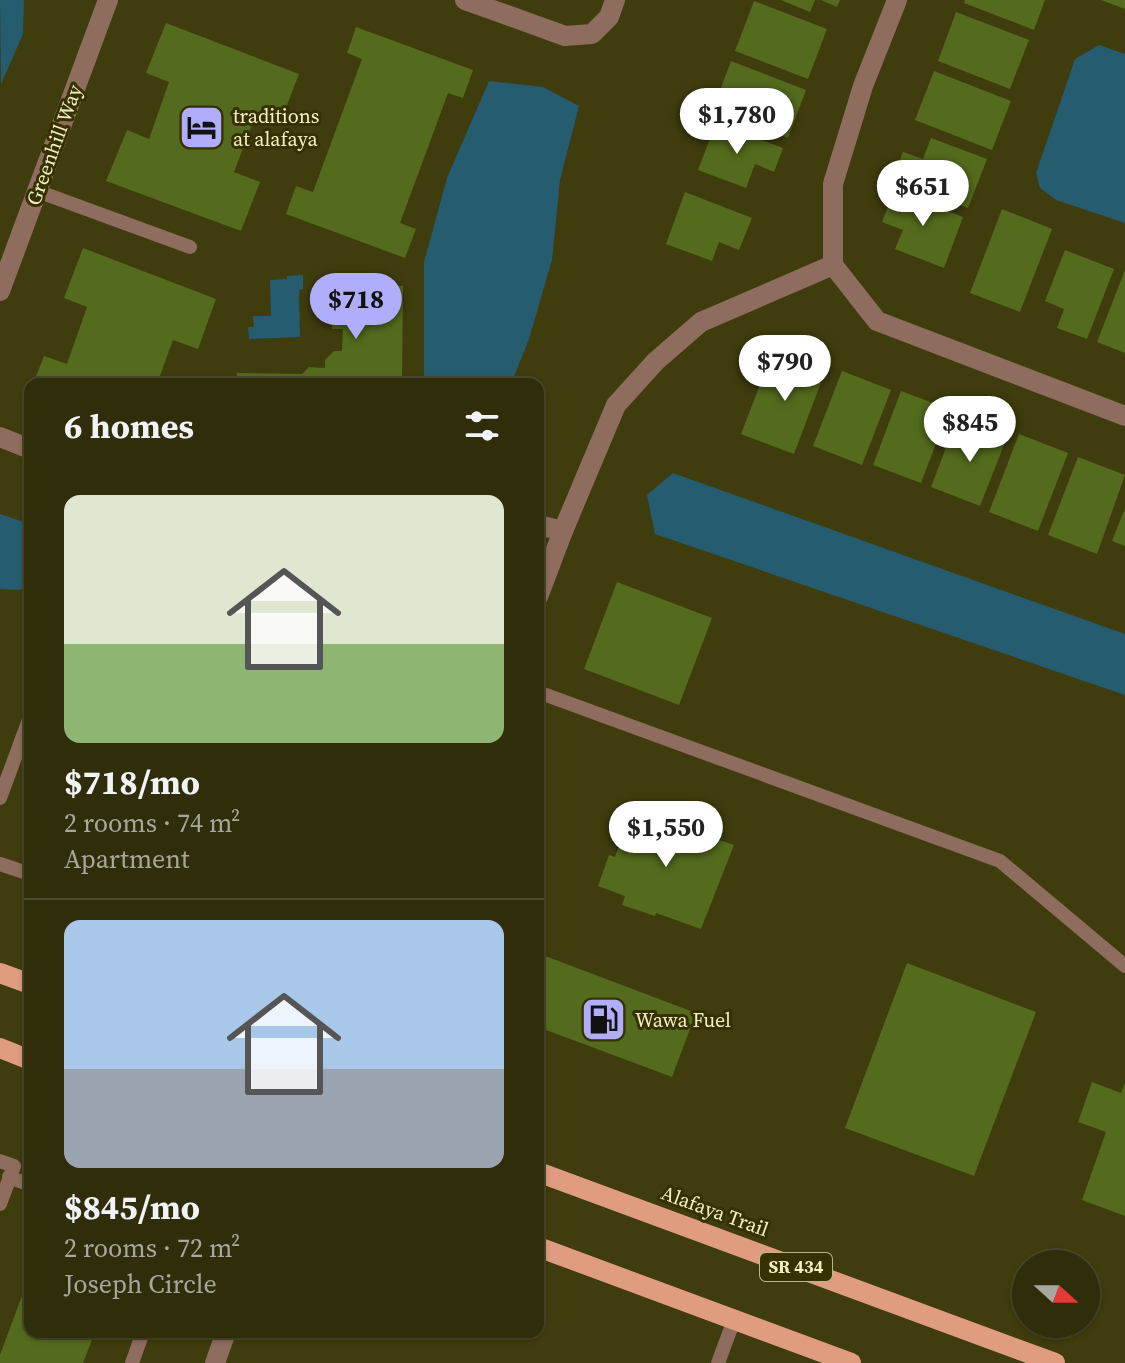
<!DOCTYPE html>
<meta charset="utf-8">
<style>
:root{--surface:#2f2d0a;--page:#373513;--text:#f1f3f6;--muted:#a7a89c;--line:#4a492b;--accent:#b0aefa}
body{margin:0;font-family:"Source Serif 4",serif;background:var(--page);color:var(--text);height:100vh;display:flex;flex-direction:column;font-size:30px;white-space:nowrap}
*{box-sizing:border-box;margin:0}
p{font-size:26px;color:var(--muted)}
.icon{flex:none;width:44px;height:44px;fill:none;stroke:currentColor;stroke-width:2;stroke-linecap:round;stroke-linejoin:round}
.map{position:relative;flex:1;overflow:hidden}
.sheet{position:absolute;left:24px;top:378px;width:520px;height:960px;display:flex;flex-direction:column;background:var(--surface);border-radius:16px;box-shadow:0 2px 6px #0004,0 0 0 2px var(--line)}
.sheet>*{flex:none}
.needle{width:52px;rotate:111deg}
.fabs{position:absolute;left:1012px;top:1250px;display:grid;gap:16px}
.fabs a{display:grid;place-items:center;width:88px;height:88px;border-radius:50%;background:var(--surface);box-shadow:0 2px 6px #0004,0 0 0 2px var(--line);font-size:40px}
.price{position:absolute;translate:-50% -68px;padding:0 18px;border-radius:28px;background:#fff;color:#222;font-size:26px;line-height:52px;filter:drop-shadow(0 2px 4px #0008)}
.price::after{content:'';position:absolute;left:50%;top:48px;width:24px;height:18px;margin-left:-12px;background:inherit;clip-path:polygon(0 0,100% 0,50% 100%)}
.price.active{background:var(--accent);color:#111}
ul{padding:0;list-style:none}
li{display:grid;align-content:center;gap:16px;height:424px;padding:0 40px}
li+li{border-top:2px solid var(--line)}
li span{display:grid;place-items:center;height:248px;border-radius:16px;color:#555}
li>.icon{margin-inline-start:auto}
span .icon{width:144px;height:144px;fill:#fffc;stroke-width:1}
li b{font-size:34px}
h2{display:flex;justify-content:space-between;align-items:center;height:96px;padding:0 40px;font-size:34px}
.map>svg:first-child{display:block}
.water{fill:#265c70}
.building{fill:#546b1d}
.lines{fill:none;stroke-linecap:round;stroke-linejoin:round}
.lane{stroke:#8e6c5e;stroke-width:14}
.street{stroke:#8e6c5e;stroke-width:20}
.primary{stroke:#df9c7e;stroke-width:20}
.labels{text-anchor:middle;stroke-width:6;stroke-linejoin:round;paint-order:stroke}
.shield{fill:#353101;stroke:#bab78c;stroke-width:2}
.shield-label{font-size:18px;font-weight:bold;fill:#f3f0c7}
.poi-label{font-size:20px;fill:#f3f0c7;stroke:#353101;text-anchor:start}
.street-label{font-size:20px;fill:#f3f0c7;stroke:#353101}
</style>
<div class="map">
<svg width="1125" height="1363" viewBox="0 0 1125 1363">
<rect width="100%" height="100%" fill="#3f3c0d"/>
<g class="water">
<polygon points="0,0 24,0 23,34 1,84"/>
<polygon points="1099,45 1125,54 1125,223 1056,200 1040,188 1036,173 1075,59"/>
<polygon points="489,81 543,87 579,106 560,180 552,260 529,339 511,384 424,384 424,262 447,178"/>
<polygon points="303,275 303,289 299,290 300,337 249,339 248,327 254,327 253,316 271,316 270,280 287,279 287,276"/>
<polygon points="673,473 1125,634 1125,695 655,534 647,495"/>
<polygon points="0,514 30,524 30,582 20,590 0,589"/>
</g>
<g class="building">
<polygon points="781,0 815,0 810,12"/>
<polygon points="821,0 840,0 837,7"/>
<polygon points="965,0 1045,0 1034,30 964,3"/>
<polygon points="1101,0 1125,0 1125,9"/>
<polygon points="754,1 827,29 808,79 735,51"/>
<polygon points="956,12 1029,40 1010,89 938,61"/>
<polygon points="166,23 299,74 280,123 256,114 234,172 260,182 241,231 106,181 127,130 149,139 169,82 146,73"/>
<polygon points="356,27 473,70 463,98 448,93 400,223 416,229 405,258 286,214 296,186 313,192 362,59 347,53"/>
<polygon points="731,61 806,90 788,138 713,109"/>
<polygon points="934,71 1011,101 992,150 915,120"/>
<polygon points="716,123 783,148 774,172 755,164 746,188 698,170"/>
<polygon points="931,138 987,159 968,208 892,179 903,152 923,159"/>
<polygon points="894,190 963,217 944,268 895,249 903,230 882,222"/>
<polygon points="685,192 752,218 739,250 719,242 712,261 666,244"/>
<polygon points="1002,209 1052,229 1020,312 970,293"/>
<polygon points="83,248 216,299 198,349 173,340 157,384 33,384 44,356 67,364 87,307 64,298"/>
<polygon points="1065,250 1114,269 1087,339 1057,328 1064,309 1045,301"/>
<polygon points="1125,270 1125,353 1097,342"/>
<polygon points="333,285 403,286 402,384 237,384 237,373 302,374 309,367 325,368 325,360 334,351 342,351 343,329 332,329"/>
<polygon points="796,352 828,364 794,454 741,434 768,364 788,372"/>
<polygon points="842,371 891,390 862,465 813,446"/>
<polygon points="901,391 949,409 921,483 873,465"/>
<polygon points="981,422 1009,432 980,506 931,487 952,432 974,441"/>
<polygon points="1019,434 1068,453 1038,531 989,512"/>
<polygon points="1078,457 1125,475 1097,554 1048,535"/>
<polygon points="1125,508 1125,546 1112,541"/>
<polygon points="617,582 712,618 679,705 584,669"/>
<polygon points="632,809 734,845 701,929 656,913 655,916 622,905 625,896 598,886 609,855 615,857"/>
<polygon points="540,954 696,1013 672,1077 538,1027"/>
<polygon points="907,963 1036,1012 974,1176 845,1128"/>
<polygon points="1092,1082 1121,1093 1125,1083 1125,1216 1082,1200 1106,1132 1078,1122"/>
<polygon points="30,1274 30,1332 95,1332 83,1363 0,1363 0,1355"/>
</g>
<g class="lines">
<g class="lane">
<polyline points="37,191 190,247"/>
<polyline points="538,692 1000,861 1125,966"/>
<polyline points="0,798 30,717"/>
<polyline points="0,864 30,874"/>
<polyline points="0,1161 14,1166 0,1204"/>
<polyline points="9,1177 30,1185"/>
<polyline points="132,1363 143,1332"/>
<polyline points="718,1363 734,1320"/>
</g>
<g class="street">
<polyline points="465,0 565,36 592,34 609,17 615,0"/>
<polyline points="897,0 863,86 833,184 833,265 877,321 1125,416"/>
<polyline points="0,291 108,0"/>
<polyline points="0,437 30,449"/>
<polyline points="538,525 563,531"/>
<polyline points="538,597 563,531 616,405 656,361 701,322 833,265"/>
<polyline points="215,1363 226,1332"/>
</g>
<g class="primary">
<polyline points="0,973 30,984"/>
<polyline points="0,1048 30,1060"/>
<polyline points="538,1172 1055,1363"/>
<polyline points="538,1247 851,1363"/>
</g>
</g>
<defs>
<symbol id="hotel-square" viewBox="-11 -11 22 22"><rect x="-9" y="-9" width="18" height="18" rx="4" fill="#b0aefa" stroke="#353101"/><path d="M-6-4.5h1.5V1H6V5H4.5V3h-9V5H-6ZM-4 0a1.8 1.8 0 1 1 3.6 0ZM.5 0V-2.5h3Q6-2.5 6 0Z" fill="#111"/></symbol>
<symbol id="fuel-square" viewBox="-11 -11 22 22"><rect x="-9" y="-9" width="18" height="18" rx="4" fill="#b0aefa" stroke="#353101"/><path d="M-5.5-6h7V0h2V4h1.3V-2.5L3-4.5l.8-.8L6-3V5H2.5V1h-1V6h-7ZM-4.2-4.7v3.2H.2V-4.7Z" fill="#111"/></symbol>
</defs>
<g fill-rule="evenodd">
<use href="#hotel-square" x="176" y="102" width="51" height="51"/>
<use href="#fuel-square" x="578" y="994" width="51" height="51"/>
</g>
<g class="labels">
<rect class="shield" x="760" y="1253" width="72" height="28" rx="6"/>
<g class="shield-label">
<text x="796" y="1273">SR 434</text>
</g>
<g class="poi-label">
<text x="233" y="123">traditions<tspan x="233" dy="23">at alafaya</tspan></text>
<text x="635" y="1027">Wawa Fuel</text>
</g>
<g class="street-label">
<text transform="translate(54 145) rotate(-70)" y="7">Greenhill Way</text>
<text transform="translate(715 1211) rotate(20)" y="7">Alafaya Trail</text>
</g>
</g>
</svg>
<div class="fabs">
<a><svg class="needle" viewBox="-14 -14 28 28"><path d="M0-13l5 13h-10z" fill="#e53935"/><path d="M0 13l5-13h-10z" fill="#a7a89c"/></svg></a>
</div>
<b class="price" style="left:737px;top:156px">$1,780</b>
<b class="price" style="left:923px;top:228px">$651</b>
<b class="price active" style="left:356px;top:341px">$718</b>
<b class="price" style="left:785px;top:403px">$790</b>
<b class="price" style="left:970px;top:464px">$845</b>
<b class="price" style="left:666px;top:869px">$1,550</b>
<section class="sheet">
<h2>6 homes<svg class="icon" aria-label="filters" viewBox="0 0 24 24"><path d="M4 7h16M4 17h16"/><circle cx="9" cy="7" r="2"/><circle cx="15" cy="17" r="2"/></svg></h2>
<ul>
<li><span style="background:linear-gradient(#dfe7d0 60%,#8fb573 0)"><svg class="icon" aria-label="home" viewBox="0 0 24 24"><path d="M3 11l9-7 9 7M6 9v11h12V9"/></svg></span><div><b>$718/mo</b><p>2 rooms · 74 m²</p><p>Apartment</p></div></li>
<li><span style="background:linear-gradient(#a9c7e8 60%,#9aa5b1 0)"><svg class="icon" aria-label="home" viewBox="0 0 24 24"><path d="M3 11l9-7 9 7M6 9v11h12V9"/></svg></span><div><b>$845/mo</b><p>2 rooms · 72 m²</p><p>Joseph Circle</p></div></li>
</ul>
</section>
</div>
